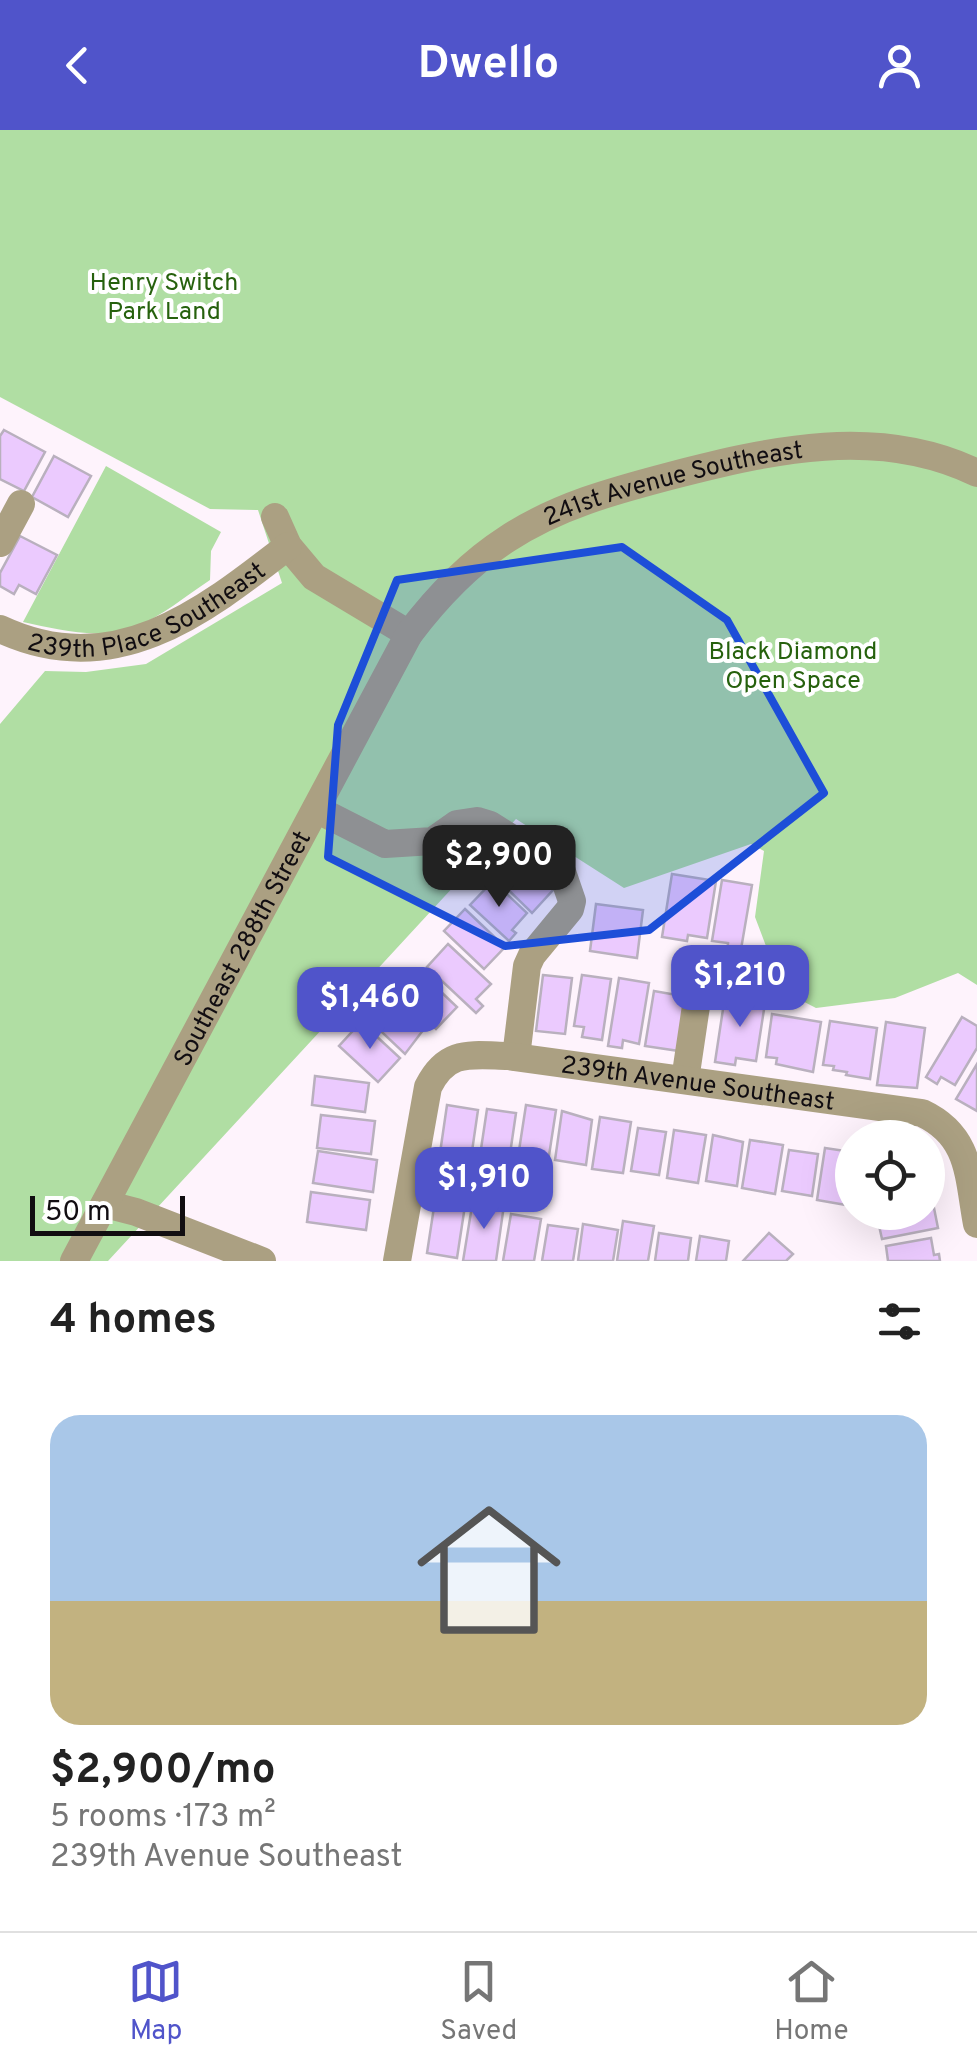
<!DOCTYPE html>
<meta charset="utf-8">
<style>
:root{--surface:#fff;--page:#f2f2f2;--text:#222;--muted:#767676;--line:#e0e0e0;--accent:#5054ca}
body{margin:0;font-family:Overpass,sans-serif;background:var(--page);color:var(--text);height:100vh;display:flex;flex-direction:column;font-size:38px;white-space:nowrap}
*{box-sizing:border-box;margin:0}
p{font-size:32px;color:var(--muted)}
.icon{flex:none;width:55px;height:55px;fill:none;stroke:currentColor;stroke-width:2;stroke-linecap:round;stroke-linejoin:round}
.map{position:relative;height:1131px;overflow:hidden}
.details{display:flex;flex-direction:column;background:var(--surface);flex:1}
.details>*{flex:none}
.tools{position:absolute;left:835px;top:990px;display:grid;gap:20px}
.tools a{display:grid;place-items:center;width:110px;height:110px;border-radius:50%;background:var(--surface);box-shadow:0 10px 40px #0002;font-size:50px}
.scale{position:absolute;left:30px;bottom:25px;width:155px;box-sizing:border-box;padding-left:10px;border:5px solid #110d11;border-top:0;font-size:28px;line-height:35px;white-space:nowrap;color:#110d11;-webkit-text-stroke:8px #fff;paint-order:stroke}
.price{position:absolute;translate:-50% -85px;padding:0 22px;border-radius:20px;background:var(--accent);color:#fff;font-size:32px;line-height:65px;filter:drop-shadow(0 2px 5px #0008)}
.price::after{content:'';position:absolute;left:50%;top:60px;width:30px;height:22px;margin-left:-15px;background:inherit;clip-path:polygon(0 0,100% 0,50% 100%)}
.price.current{background:#222;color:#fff}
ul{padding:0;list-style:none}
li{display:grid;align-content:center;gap:20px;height:530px;padding:0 50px}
li span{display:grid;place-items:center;height:310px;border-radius:30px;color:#555}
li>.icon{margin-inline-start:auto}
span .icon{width:180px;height:180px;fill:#fffc;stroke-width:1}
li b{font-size:42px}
h2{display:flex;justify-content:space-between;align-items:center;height:120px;padding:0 50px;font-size:42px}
header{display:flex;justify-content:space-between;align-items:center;height:130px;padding:0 50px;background:var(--accent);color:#fff;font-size:45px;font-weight:700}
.dock{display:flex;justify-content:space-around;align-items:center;height:140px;border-top:2px solid var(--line);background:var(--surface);font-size:28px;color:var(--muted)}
.dock a{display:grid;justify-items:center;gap:5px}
.dock .current{color:var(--accent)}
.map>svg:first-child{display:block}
.green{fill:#b0dea3}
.building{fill:#ebcafe;stroke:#b9b0be;stroke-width:2.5}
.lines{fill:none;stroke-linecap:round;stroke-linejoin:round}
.minor{stroke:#aba082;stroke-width:28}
.marked{fill:#1d4ed8;fill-opacity:0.2;stroke:#1d4ed8;stroke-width:8;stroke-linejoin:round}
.labels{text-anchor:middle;stroke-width:8;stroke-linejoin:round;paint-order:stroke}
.park-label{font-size:25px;fill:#26610d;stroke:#fff}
.street-label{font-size:25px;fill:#110d11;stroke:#fff}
</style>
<header><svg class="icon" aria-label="back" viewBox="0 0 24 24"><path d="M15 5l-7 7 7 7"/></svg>Dwello<svg class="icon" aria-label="person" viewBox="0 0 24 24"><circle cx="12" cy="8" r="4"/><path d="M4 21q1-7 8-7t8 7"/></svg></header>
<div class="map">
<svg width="977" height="1131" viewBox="0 0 977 1131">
<rect width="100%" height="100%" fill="#fef3fc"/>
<g class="green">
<polygon points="0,0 977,0 977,855 958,843 895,868 816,878 783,861 755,787 764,721 751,714 624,758 516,689 108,1131 0,1131 0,594 45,541 86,542 146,534 282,453 258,380 210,379 0,267"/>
<path d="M106,336L221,402L211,421L210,450C187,465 161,487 135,497C98,510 60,500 23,492Z"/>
</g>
<g class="building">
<polygon points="4,300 45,322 24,361 0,349 0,306"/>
<polygon points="54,326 91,346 68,387 32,367"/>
<polygon points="20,406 57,425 36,464 19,455 14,464 0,456 0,443"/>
<polygon points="513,721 553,760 532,783 491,743"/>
<polygon points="672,744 716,751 707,808 688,805 687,811 662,807"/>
<polygon points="722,750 752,755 740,825 727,823 728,813 712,811"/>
<polygon points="493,751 527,783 512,800 516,803 509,811 470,775"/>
<polygon points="596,774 643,780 637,828 590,821"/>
<polygon points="465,779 505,817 484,839 444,801"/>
<polygon points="448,814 491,854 476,869 483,876 476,883 427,837"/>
<polygon points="417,839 457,877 436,899 396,861"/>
<polygon points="543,845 572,848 565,904 536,901"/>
<polygon points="582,845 611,849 602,910 582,907 584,897 574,896"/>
<polygon points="619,848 649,853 639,914 623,910 622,918 608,916"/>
<polygon points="654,861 688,867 679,921 645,916"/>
<polygon points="389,866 424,899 405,924 368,889"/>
<polygon points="725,866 765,873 756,931 736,928 735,935 715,932"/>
<polygon points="772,884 821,892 813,942 776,934 777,928 766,927"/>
<polygon points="962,887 977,896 977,918 955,955 941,947 937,954 926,947"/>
<polygon points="830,891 877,898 870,949 846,945 847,942 833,940 834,936 823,935"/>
<polygon points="361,892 400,928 378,952 339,916"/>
<polygon points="886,892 925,898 917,958 877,955"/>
<polygon points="977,934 977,981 956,969"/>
<polygon points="315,946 369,953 365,982 312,975"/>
<polygon points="447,975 478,980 470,1035 439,1030"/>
<polygon points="526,975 556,980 548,1032 518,1027"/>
<polygon points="487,979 516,983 510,1024 481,1019"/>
<polygon points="562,981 592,990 586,1035 555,1030"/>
<polygon points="321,985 375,991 371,1024 317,1018"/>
<polygon points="600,987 631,992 623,1043 592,1039"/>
<polygon points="638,998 666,1002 659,1045 631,1041"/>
<polygon points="674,1000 706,1005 698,1053 667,1048"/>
<polygon points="713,1005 743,1012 737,1056 706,1051"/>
<polygon points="750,1010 783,1015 775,1064 742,1058"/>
<polygon points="825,1018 852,1022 846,1075 817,1070"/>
<polygon points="789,1020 818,1024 812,1066 782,1061"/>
<polygon points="318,1021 377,1030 373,1062 313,1053"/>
<polygon points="311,1062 370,1070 366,1100 307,1092"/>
<polygon points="436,1064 466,1069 457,1128 427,1123"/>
<polygon points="932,1068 938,1098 882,1109 876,1082 928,1082 928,1069"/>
<polygon points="473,1070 504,1075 496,1131 463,1131"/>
<polygon points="511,1084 541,1089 534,1131 503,1131"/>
<polygon points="623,1091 654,1096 648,1131 617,1131"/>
<polygon points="583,1094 618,1100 613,1131 578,1131"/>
<polygon points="548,1095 578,1099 573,1131 542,1131"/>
<polygon points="659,1103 691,1108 688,1131 655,1131"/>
<polygon points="769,1103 793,1124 786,1131 743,1131"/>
<polygon points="700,1106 729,1111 726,1131 696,1131"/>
<polygon points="931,1108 934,1125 939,1124 940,1131 888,1131 886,1116"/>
</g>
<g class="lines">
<g class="minor">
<polyline points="275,387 288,416 314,447 409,504"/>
<polyline points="0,413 21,374"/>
<path id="s1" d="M0,499C113,552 201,484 288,416"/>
<polyline points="316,679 385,714 433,711 457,694 477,691 490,695 561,739 572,771 570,779 532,825 527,836 516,927"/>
<polyline points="685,950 703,829"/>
<polyline points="105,1074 136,1082 262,1131"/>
<path id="s2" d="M74,1131L409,504C437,467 468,434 507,409C557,376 613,361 670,346C771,320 878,295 977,343"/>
<path id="s3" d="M397,1131L428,957C447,919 470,925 508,926L922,983C971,1006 968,1046 977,1094"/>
</g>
</g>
<path class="marked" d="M622,417L727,490L824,663L649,800L505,816L328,727L338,595L397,450Z"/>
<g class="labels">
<g class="park-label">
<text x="164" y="160">Henry Switch<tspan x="164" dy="29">Park Land</tspan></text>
<text x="793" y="529">Black Diamond<tspan x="793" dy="29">Open Space</tspan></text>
</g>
<g class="street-label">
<text dy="9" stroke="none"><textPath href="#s2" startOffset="1025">241st Avenue Southeast</textPath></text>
<text dy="9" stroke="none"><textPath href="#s1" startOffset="158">239th Place Southeast</textPath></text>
<text dy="9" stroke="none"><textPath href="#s2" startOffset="355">Southeast 288th Street</textPath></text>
<text dy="9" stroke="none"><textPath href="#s3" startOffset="462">239th Avenue Southeast</textPath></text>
</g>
</g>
</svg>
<div class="tools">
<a><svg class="icon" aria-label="locate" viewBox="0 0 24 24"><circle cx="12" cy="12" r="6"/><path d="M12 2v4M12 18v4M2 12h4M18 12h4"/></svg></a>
</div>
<div class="scale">50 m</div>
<b class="price current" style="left:499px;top:780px">$2,900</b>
<b class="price" style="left:740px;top:900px">$1,210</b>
<b class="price" style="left:370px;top:922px">$1,460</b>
<b class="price" style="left:484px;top:1102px">$1,910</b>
</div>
<section class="details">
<h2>4 homes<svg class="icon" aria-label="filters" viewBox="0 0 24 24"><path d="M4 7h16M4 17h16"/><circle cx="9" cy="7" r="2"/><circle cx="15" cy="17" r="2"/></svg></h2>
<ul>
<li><span style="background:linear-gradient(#a9c7e8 60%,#c2b280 0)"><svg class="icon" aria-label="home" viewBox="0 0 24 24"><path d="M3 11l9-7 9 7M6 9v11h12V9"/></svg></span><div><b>$2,900/mo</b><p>5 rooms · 173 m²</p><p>239th Avenue Southeast</p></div></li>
</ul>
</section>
<nav class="dock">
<a class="current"><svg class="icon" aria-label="map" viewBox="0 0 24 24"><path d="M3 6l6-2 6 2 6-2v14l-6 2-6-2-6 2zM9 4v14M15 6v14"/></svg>Map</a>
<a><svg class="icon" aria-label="saved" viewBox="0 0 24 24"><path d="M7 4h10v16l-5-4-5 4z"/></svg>Saved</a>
<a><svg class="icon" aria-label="home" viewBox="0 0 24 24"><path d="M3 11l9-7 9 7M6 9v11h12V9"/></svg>Home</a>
</nav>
